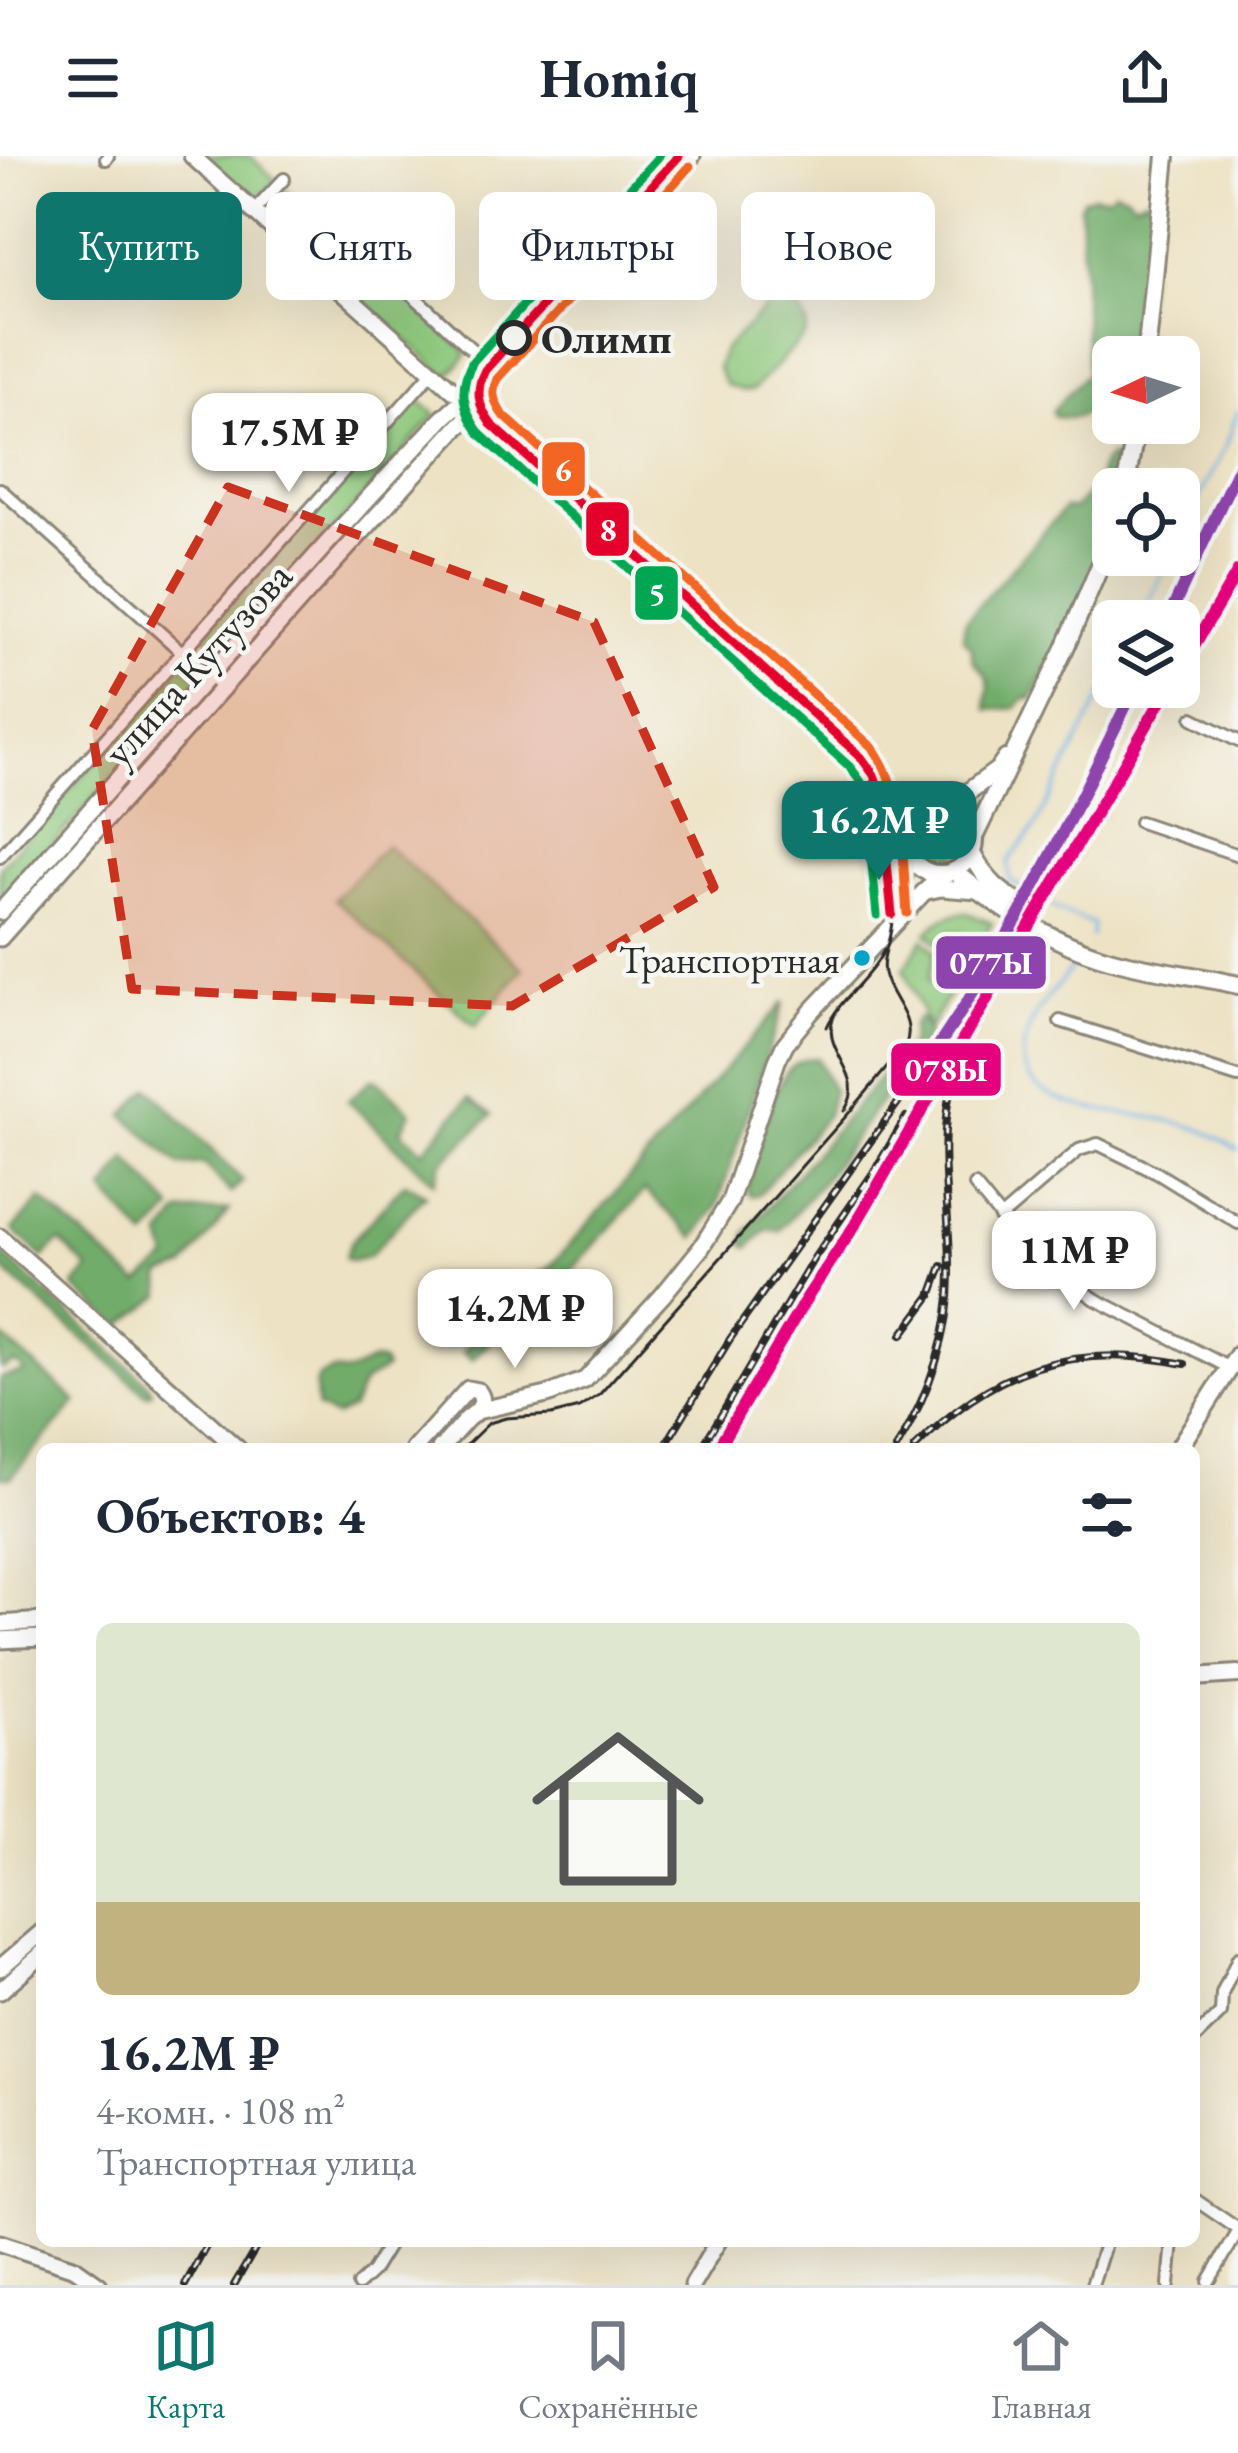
<!DOCTYPE html>
<html lang="ru">
<meta charset="utf-8">
<style>
:root{--surface:#fff;--page:#f6f6f7;--text:#1f2937;--muted:#747a83;--line:#e0e1e3;--accent:#0f766e}
body{margin:0;font-family:"EB Garamond",serif;background:var(--page);color:var(--text);height:100vh;display:flex;flex-direction:column;font-size:45px;white-space:nowrap}
*{box-sizing:border-box;margin:0}
p{font-size:39px;color:var(--muted)}
.icon{flex:none;width:66px;height:66px;fill:none;stroke:currentColor;stroke-width:2;stroke-linecap:round;stroke-linejoin:round}
.map{position:relative;flex:1;overflow:hidden}
.panel{position:absolute;left:36px;top:1287px;width:1164px;height:804px;display:flex;flex-direction:column;background:var(--surface);border-radius:18px;box-shadow:0 12px 48px #0002}
.panel>*{flex:none}
.top-card{position:absolute;left:36px;top:36px;width:1167px;height:108px;display:flex;gap:24px}
.needle{width:78px;rotate:266deg}
.fabs{position:absolute;left:1092px;top:180px;display:grid;gap:24px}
.fabs a{display:grid;place-items:center;width:108px;height:108px;border-radius:18px;background:var(--surface);box-shadow:0 12px 48px #0002;font-size:60px}
.price{position:absolute;translate:-50% -102px;padding:0 27px;border-radius:24px;background:#fff;color:#222;font-size:39px;line-height:78px;filter:drop-shadow(0 3px 6px #0008)}
.price::after{content:'';position:absolute;left:50%;top:72px;width:36px;height:27px;margin-left:-18px;background:inherit;clip-path:polygon(0 0,100% 0,50% 100%)}
.price.on{background:var(--accent);color:#fff}
ul{padding:0;list-style:none}
li{display:grid;align-content:center;gap:24px;height:636px;padding:0 60px}
li+li{border-top:3px solid var(--line)}
li span{display:grid;place-items:center;height:372px;border-radius:18px;color:#555}
li>.icon{margin-inline-start:auto}
span .icon{width:216px;height:216px;fill:#fffc;stroke-width:1}
li b{font-size:51px}
h2{display:flex;justify-content:space-between;align-items:center;height:144px;padding:0 60px;font-size:51px}
.pill{padding:0 42px;border-radius:18px;background:var(--surface);box-shadow:0 12px 48px #0002;font-size:42px;line-height:108px}
.pill.on{background:var(--accent);color:#fff}
header{display:flex;justify-content:space-between;align-items:center;height:156px;padding:0 60px;background:var(--surface);font-size:54px;font-weight:700}
.menu{display:flex;justify-content:space-around;align-items:center;height:168px;border-top:3px solid var(--line);background:var(--surface);font-size:33px;color:var(--muted)}
.menu a{display:grid;justify-items:center;gap:6px}
.menu .on{color:var(--accent)}
.map>svg:first-child{display:block}
.green{fill:#8ec77b;stroke:#5c7953;stroke-width:3}
.forest{fill:#72ac6b;stroke:#4e6c4b;stroke-width:3}
.lines{fill:none;stroke-linecap:round;stroke-linejoin:round}
.stream{stroke:#71b3e6;stroke-width:3}
.street-casing{stroke:#8c8678;stroke-width:16}
.secondary-casing{stroke:#8c8678;stroke-width:21}
.primary-casing{stroke:#8c8678;stroke-width:22}
.street{stroke:#fff;stroke-width:10}
.secondary{stroke:#fff;stroke-width:15}
.primary{stroke:#fff;stroke-width:16}
.tram{stroke:#2b2b2b;stroke-width:3}
.rail-casing{stroke:#2b2b2b;stroke-width:8}
.rail{stroke:#f6f6f2;stroke-width:3;stroke-dasharray:9;stroke-linecap:butt}
.rail-1-casing{stroke:#f6f6f2;stroke-width:21}
.rail-2-casing{stroke:#f6f6f2;stroke-width:21}
.rail-1{stroke:#e5007d;stroke-width:12}
.rail-2{stroke:#8e44ad;stroke-width:12}
.tram-1-casing{stroke:#f6f6f2;stroke-width:18}
.tram-2-casing{stroke:#f6f6f2;stroke-width:18}
.tram-3-casing{stroke:#f6f6f2;stroke-width:18}
.tram-1{stroke:#e4002b;stroke-width:9}
.tram-2{stroke:#00a651;stroke-width:9}
.tram-3{stroke:#f26522;stroke-width:9}
.marked{fill:#c8321e;fill-opacity:0.2;stroke:#c8321e;stroke-width:9;stroke-dasharray:24 15;stroke-linejoin:round}
.stop-dot{fill:#f6f6f2;stroke:#2b2b2b;stroke-width:6}
.bus-dot{fill:#02a3c6;stroke:#f6f6f2;stroke-width:4.5}
.labels{text-anchor:middle;stroke-width:9;stroke-linejoin:round;paint-order:stroke}
.bus-label{font-size:39px;fill:#2b2b2b;stroke:#f6f6f2;text-anchor:end}
.stop-label{font-size:42px;font-weight:bold;fill:#2b2b2b;stroke:#f6f6f2;text-anchor:start}
.street-label{font-size:42px;fill:#2b2b2b;stroke:#f6f6f2}
.line-badge{stroke:#f6f6f2;stroke-width:4.5}
.badge-label{font-size:33px;text-anchor:middle;font-weight:bold;fill:#fff}
</style>
<header><svg class="icon" aria-label="menu" viewBox="0 0 24 24"><path d="M4 6h16M4 12h16M4 18h16"/></svg>Homiq<svg class="icon" aria-label="share" viewBox="0 0 24 24"><path d="M12 15V3M7 8l5-5 5 5M5 13v7h14v-7"/></svg></header>
<div class="map">
<svg width="1238" height="2129" viewBox="0 0 1238 2129">
<rect width="100%" height="100%" fill="#f6f6f2"/>
<filter id="ink" filterUnits="userSpaceOnUse"><feTurbulence type="fractalNoise" baseFrequency=".00833" numOctaves="2"/><feDisplacementMap in="SourceGraphic" scale="24" xChannelSelector="R" yChannelSelector="G"/><feConvolveMatrix kernelMatrix="1 2 1 2 8 2 1 2 1" color-interpolation-filters="sRGB"/></filter>
<filter id="wash" filterUnits="userSpaceOnUse"><feTurbulence type="fractalNoise" baseFrequency=".004" numOctaves="4" result="noise"/><feDisplacementMap in="SourceGraphic" scale="48" xChannelSelector="R" yChannelSelector="G"/><feGaussianBlur stdDeviation="2.7" result="paint"/><feColorMatrix in="noise" values="0 0 0 0 0 0 0 0 0 0 0 0 0 0 0 0 0 1.4 0 .05"/><feComposite in="paint" operator="in"/></filter>
<g filter="url(#wash)">
<rect width="100%" height="100%" fill="#ede2c4"/>
<g class="green">
<polygon points="199,0 250,0 276,24 255,48"/>
<polygon points="285,33 466,195 466,200 450,218 447,220 264,57"/>
<polygon points="779,145 798,152 807,169 805,179 754,233 745,235 726,229 717,212 724,193 770,148"/>
<polygon points="417,242 436,259 223,497 204,480"/>
<polygon points="183,508 200,524 0,747 0,711"/>
<circle cx="939" cy="682" r="23"/>
<polygon points="386,689 523,813 475,870 335,743"/>
<path d="M967,757L992,767L929,873L904,813L923,783L936,796L928,825L954,827L962,777L951,775L940,789L927,777C938,763 950,758 967,757Z"/>
</g>
<g class="forest">
<path d="M1114,34L1126,38L1134,46L1147,41L1156,47L1138,199L1113,201V267H1131L1126,278L1118,276L1103,261L1107,236C1090,254 1082,267 1054,260L1052,255L1087,217L1080,50L1083,43L1093,39L1108,40Z"/>
<path d="M1111,301L1123,306L1118,333H1113C1113,395 1060,485 1032,543L1024,542L1016,552L988,554C984,542 991,536 988,525C984,509 970,513 972,491L963,482L965,465L1064,353H1074C1080,346 1089,339 1093,331C1101,319 1096,309 1111,301Z"/>
<polygon points="784,846 717,1051 695,1082 645,1034 558,1129 549,1134 539,1131 473,1204 463,1196 526,1124 549,1112"/>
<polygon points="918,862 922,863 928,878 925,884 821,1027 779,1075 767,1073 749,1091 744,1088 746,1077 911,886 912,870"/>
<path d="M817,902L833,935L827,959L759,1038L753,1040L749,1038L747,1031C756,1002 770,933 790,912C798,904 807,903 817,902Z"/>
<polygon points="372,923 378,925 411,956 401,975 423,995 469,942 492,959 441,1007 434,1027 348,945"/>
<polygon points="149,932 243,1025 231,1037 204,1008 180,1010 124,959"/>
<polygon points="127,1003 173,1053 146,1082 104,1035"/>
<polygon points="405,1027 425,1039 368,1101 351,1105 345,1102 351,1086"/>
<polygon points="41,1043 139,1128 168,1103 162,1081 180,1057 229,1054 185,1111 161,1120 162,1139 120,1171 74,1131 89,1113 60,1085 43,1102 13,1074"/>
<polygon points="0,1096 148,1228 152,1235 149,1238 146,1238 0,1111"/>
<polygon points="0,1179 77,1246 11,1321 0,1321 0,1222 24,1216 22,1211 14,1207 2,1213 0,1210"/>
<polygon points="372,1205 382,1206 385,1213 363,1227 352,1252 335,1261 317,1252 315,1231 318,1221 333,1215 348,1217"/>
</g>
<g class="lines">
<g class="stream">
<polyline points="1179,381 1227,287 1238,255"/>
<polyline points="1140,465 1171,399"/>
<polyline points="1091,781 1093,768 1062,756 1010,724 1008,706 1036,670 1113,517"/>
<path d="M1074,809C1058,830 1035,853 1027,879C1000,954 1115,954 1161,963C1192,969 1212,976 1238,994"/>
</g>
</g>
</g>
<g filter="url(#ink)">
<g class="lines">
<defs>
<g id="street">
<polyline points="106,3 108,0"/>
<polyline points="254,55 284,23"/>
<polyline points="404,131 495,215"/>
<polyline points="0,333 222,532"/>
<polyline points="714,480 725,468"/>
<polyline points="1193,562 1238,585"/>
<polyline points="1140,666 1238,699"/>
<polyline points="0,701 433,215"/>
<polyline points="1060,865 1238,921"/>
<polyline points="975,1030 1031,1098 1095,1143 1230,1212"/>
<polyline points="1000,1062 1079,994 1098,988 1157,1017 1238,1067"/>
<polyline points="1194,1883 1221,1857 1222,1838 1238,1802"/>
<polyline points="1194,2043 1238,2073"/>
<polyline points="1209,2125 1238,2076"/>
<polyline points="358,2129 372,2116 391,2085"/>
<polyline points="1092,2129 1106,2085"/>
<polyline points="1169,2129 1173,2085"/>
</g>
<g id="secondary">
<polyline points="192,0 454,235"/>
<polyline points="927,735 941,732 978,735"/>
<path d="M0,756C146,592 290,424 441,264C458,247 478,233 495,215L692,0"/>
<polyline points="897,764 908,696"/>
<polyline points="0,782 329,412 458,271 482,248 487,226"/>
<polyline points="0,1081 238,1293"/>
<path d="M414,1293L468,1233L478,1235C484,1243 482,1249 477,1255"/>
<polyline points="440,1293 467,1263 477,1255 547,1239 585,1224 662,1140 701,1092 730,1045 777,905 785,888 811,856 924,736 944,718"/>
<polyline points="0,1468 42,1465"/>
<polyline points="0,1484 42,1482"/>
<polyline points="0,1812 42,1776"/>
<polyline points="0,1835 42,1798"/>
<polyline points="0,2087 75,2112 99,2129"/>
<polyline points="692,2129 718,2085"/>
</g>
<g id="primary">
<polyline points="1146,201 1166,0"/>
<polyline points="1125,333 1137,267"/>
<circle cx="940" cy="684" r="34"/>
<polyline points="949,650 999,613 1006,603"/>
<polyline points="975,679 1065,492 1113,379"/>
<path d="M972,698C987,727 1001,736 1027,753"/>
<path d="M955,716C1000,753 1052,787 1109,803C1151,815 1195,819 1238,829"/>
<polyline points="1178,1293 1238,1199"/>
<polyline points="1194,1521 1238,1518"/>
</g>
</defs>
<use href="#street" class="street-casing"/>
<use href="#secondary" class="secondary-casing"/>
<use href="#primary" class="primary-casing"/>
<use href="#street" class="street"/>
<use href="#secondary" class="secondary"/>
<use href="#primary" class="primary"/>
<g class="tram">
<path d="M836,856C815,895 871,916 844,955"/>
<path d="M827,871C840,842 870,823 884,794"/>
<path d="M462,1293L489,1267L506,1262L551,1259L579,1252L599,1239L848,958L905,890C918,863 889,843 884,817C880,800 894,780 892,758"/>
</g>
<defs>
<g id="rail">
<polyline points="902,1179 931,1140 942,1110"/>
<polyline points="663,1293 730,1183 920,916"/>
<polyline points="701,1293 814,1102 875,1014 906,961"/>
<path d="M896,1293C928,1240 950,1180 950,1118C951,1055 936,995 951,932C957,905 972,881 985,856"/>
<path d="M914,1293C993,1211 1073,1185 1185,1208"/>
<polyline points="185,2129 209,2085"/>
<polyline points="234,2129 260,2085"/>
</g>
</defs>
<use href="#rail" class="rail-casing"/>
<use href="#rail" class="rail"/>
<defs>
<g id="rail-1">
<polyline points="1179,515 1238,415"/>
<polyline points="717,1293 806,1143 855,1069 1169,531"/>
</g>
<g id="rail-2">
<polyline points="1167,465 1238,312"/>
<path d="M920,916C1006,797 1071,663 1135,531"/>
</g>
</defs>
<use href="#rail-1" class="rail-1-casing"/>
<use href="#rail-2" class="rail-2-casing"/>
<use href="#rail-1" class="rail-1"/>
<use href="#rail-2" class="rail-2"/>
<defs>
<path id="tram-1" d="M679,0L485,214C475,234 478,250 491,268L861,601L874,619L880,636L892,758"/>
<path id="tram-2" d="M659,0L473,205C458,232 462,255 481,279L850,611L861,626L865,639L877,759"/>
<path id="tram-3" d="M690,10L497,223C491,236 494,246 502,258L873,592C906,638 902,702 907,757"/>
</defs>
<use href="#tram-1" class="tram-1-casing"/>
<use href="#tram-2" class="tram-2-casing"/>
<use href="#tram-3" class="tram-3-casing"/>
<use href="#tram-1" class="tram-1"/>
<use href="#tram-2" class="tram-2"/>
<use href="#tram-3" class="tram-3"/>
</g>
</g>
<path class="marked" d="M228,331L594,466L714,731L512,850L132,833L92,574Z"/>
<circle class="stop-dot" cx="514" cy="182" r="15"/>
<circle class="bus-dot" cx="862" cy="802" r="10"/>
<g class="labels">
<g class="bus-label">
<text x="840" y="817">Транспортная</text>
</g>
<g class="stop-label">
<text x="541" y="197">Олимп</text>
</g>
<g class="street-label">
<text transform="translate(197 507) rotate(-48)" y="15">улица Кутузова</text>
</g>
</g>
<g class="line-badge">
<rect x="540" y="284" width="47" height="58" rx="12" fill="#f26522"/>
<rect x="584" y="344" width="47" height="58" rx="12" fill="#e4002b"/>
<rect x="633" y="408" width="47" height="58" rx="12" fill="#00a651"/>
<rect x="934" y="778" width="114" height="57" rx="12" fill="#8e44ad"/>
<rect x="889" y="885" width="114" height="57" rx="12" fill="#e5007d"/>
</g>
<g class="badge-label">
<text x="563" y="325">6</text>
<text x="608" y="385">8</text>
<text x="657" y="449">5</text>
<text x="991" y="818">077Ы</text>
<text x="946" y="925">078Ы</text>
</g>
</svg>
<div class="fabs">
<a><svg class="needle" viewBox="-14 -14 28 28"><path d="M0-13l5 13h-10z" fill="#e53935"/><path d="M0 13l5-13h-10z" fill="#747a83"/></svg></a>
<a><svg class="icon" aria-label="locate" viewBox="0 0 24 24"><circle cx="12" cy="12" r="6"/><path d="M12 2v4M12 18v4M2 12h4M18 12h4"/></svg></a>
<a><svg class="icon" aria-label="layers" viewBox="0 0 24 24"><path d="M12 4l9 5-9 5-9-5zM3 14l9 5 9-5"/></svg></a>
</div>
<b class="price" style="left:289px;top:339px">17.5M ₽</b>
<b class="price on" style="left:879px;top:727px">16.2M ₽</b>
<b class="price" style="left:1074px;top:1157px">11M ₽</b>
<b class="price" style="left:515px;top:1215px">14.2M ₽</b>
<div class="top-card">
<a class="pill on">Купить</a>
<a class="pill">Снять</a>
<a class="pill">Фильтры</a>
<a class="pill">Новое</a>
</div>
<section class="panel">
<h2>Объектов: 4<svg class="icon" aria-label="filters" viewBox="0 0 24 24"><path d="M4 7h16M4 17h16"/><circle cx="9" cy="7" r="2"/><circle cx="15" cy="17" r="2"/></svg></h2>
<ul>
<li><span style="background:linear-gradient(#dfe7d0 75%,#c2b280 0)"><svg class="icon" aria-label="home" viewBox="0 0 24 24"><path d="M3 11l9-7 9 7M6 9v11h12V9"/></svg></span><div><b>16.2M ₽</b><p>4-комн. · 108 m²</p><p>Транспортная улица</p></div></li>
</ul>
</section>
</div>
<nav class="menu">
<a class="on"><svg class="icon" aria-label="map" viewBox="0 0 24 24"><path d="M3 6l6-2 6 2 6-2v14l-6 2-6-2-6 2zM9 4v14M15 6v14"/></svg>Карта</a>
<a><svg class="icon" aria-label="saved" viewBox="0 0 24 24"><path d="M7 4h10v16l-5-4-5 4z"/></svg>Сохранённые</a>
<a><svg class="icon" aria-label="home" viewBox="0 0 24 24"><path d="M3 11l9-7 9 7M6 9v11h12V9"/></svg>Главная</a>
</nav>
